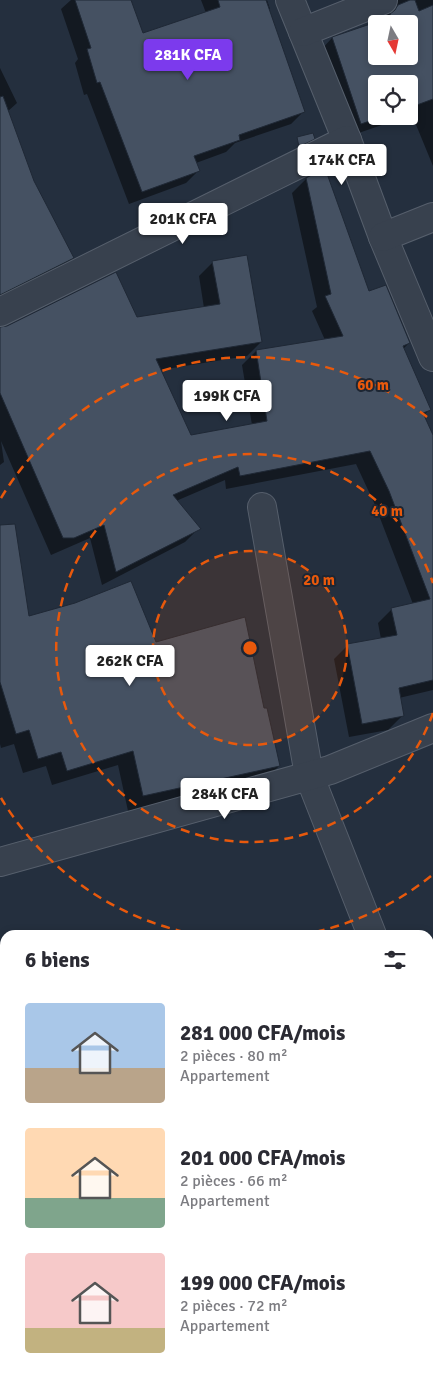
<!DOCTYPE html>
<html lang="fr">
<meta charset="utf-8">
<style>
:root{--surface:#fff;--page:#f2f2f3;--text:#2b2b33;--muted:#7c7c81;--accent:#7c3aed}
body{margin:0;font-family:Signika,sans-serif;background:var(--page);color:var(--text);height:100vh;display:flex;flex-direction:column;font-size:19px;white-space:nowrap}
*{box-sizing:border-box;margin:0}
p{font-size:16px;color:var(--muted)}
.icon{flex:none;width:28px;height:28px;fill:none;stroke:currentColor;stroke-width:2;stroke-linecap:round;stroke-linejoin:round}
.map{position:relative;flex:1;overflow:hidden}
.side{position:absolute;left:0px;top:930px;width:434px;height:445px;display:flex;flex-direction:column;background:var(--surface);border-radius:15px 15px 0 0;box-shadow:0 2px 8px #0003}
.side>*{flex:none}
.needle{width:32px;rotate:171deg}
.fabs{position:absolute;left:368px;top:15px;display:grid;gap:10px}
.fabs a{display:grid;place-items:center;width:50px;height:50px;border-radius:5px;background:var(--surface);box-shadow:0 2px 8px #0003;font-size:25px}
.price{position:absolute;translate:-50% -42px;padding:0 11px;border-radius:5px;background:#fff;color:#222;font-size:16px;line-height:32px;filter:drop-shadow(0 1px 2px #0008)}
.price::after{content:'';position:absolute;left:50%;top:30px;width:15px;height:11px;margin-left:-8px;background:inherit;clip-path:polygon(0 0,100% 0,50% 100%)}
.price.selected{background:var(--accent);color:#fff}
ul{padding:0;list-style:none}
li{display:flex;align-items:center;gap:15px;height:125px;padding:0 25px}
li span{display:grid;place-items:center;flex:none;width:140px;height:100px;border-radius:5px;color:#555}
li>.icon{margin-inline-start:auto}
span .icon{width:60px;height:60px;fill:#fffc;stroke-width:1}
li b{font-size:21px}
h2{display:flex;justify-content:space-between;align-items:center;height:60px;padding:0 25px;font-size:21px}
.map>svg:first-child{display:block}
.shadow{fill:#0007;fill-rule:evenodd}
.building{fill:#455162;stroke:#1f2835;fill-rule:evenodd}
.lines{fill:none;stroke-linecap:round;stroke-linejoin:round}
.street-casing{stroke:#565f6c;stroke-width:30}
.street{stroke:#38414e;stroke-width:28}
.ring{fill:none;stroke:#e8590c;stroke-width:2.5;stroke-dasharray:9 6}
.centre{fill:#e8590c;stroke:#1d2633;stroke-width:2.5}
.ring-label{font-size:15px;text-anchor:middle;font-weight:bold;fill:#e8590c;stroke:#1d2633;stroke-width:4;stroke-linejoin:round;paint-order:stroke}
</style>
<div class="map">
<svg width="433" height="1375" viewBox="0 0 433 1375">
<rect width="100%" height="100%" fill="#242f3e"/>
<g class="shadow">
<polygon points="71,0 130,0 142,35 206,13 201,0 267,0 270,9 268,11 304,111 291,124 235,143 226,152 196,163 199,170 186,183 129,204 87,94 84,95 75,63 78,59 61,9"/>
<path d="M375,0H433V166L412,115L409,116V84H376V116H408L347,137L319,52L332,38L383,21L385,17L384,9ZM376,24H409V56H376Z"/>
<polygon points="0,68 17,103 7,112 33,182 72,258 57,273 0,301"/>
<polygon points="306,179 368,293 409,343 403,349 429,410 423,416 433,438 433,690 399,698 402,716 388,730 349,737 334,659 348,645 381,639 378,623 392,609 413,604 375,505 356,464 226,489 225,480 176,501 199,528 185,542 102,585 90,538 51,555 1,441 4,462 0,465 0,329 136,318 204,308 199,276 213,262 261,342 247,356 160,370 190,436 252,425 242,365 256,351 325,340 312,311 317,307 292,193"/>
<polygon points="0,528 28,618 155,644 263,710 279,766 264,781 128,811 118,765 52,785 46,766 23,773 14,744 1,748 0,744"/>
<polygon points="433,950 433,1004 429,1006 429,952"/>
<polygon points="5,977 5,1180 0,1182 0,1041 2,1040 0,1035 0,979"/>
<polygon points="429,1182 433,1194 433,1375 313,1375 309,1370 429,1370"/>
<polygon points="0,1194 5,1211 5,1250 0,1255"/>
<polygon points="79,1370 235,1370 207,1375 81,1375"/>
</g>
<g class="building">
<polygon points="75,0 131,0 143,33 220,7 218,0 266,0 305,112 239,135 240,140 194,156 200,171 142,192 100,82 97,83 87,49 91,48"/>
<path d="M410,0H415L419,11L433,5V99L409,108V84H376V116H384L361,124L332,37L391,17L390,14L395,10L398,5ZM376,24H409V56H376Z"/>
<polygon points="3,96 34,181 74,258 0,295 0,97"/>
<polygon points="313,133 315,139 299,147 297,137"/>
<polygon points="325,168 369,291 386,285 410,343 403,346 431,410 423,413 433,435 433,680 399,688 404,716 362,724 347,644 397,635 391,608 430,599 389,491 370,451 240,476 238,467 173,495 201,529 116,572 104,525 74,538 63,538 0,393 0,327 7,326 116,272 137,317 220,304 212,261 247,255 262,342 156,359 191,435 267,421 256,350 343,336 325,296 331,294 306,178"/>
<polygon points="15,524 29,616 75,603 131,581 156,642 245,617 264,708 267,708 280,766 143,796 133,751 67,771 61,752 38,759 29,730 16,734 0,682 0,525"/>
</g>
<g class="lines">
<defs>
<g id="street">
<polyline points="290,0 347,140 383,237 433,357"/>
<polyline points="303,32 383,0"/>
<polyline points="383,237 433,217"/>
<polyline points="0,312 347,140"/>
<polyline points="262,507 309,775 372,935"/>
<polyline points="0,862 330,770 433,728"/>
<polyline points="429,1047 433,1045"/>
<polyline points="429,1080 433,1091"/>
<polyline points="77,1370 79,1375"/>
<polyline points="313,1370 315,1375"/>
</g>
</defs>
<use href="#street" class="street-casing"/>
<use href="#street" class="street"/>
</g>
<circle cx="250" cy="648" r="97" fill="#e8590c" fill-opacity=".12"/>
<g class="ring">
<circle cx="250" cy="648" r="97"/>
<path d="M433 713A194 194 0 1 1 433 583"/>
<path d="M431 876A291 291 0 0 1 301 935M199 935A291 291 0 0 1 1 798M1 498A291 291 0 0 1 431 420"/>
</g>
<circle cx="250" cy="648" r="8" class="centre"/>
<g class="ring-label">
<text x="373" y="390">60 m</text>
<text x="387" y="516">40 m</text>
<text x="319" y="585">20 m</text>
</g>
</svg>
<div class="fabs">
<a><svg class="needle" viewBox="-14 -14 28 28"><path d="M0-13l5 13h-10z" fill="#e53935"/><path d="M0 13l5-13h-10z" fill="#7c7c81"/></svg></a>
<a><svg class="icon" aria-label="locate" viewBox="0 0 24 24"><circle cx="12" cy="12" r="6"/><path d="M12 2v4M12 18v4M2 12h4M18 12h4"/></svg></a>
</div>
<b class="price selected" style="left:188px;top:81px">281K CFA</b>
<b class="price" style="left:342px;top:186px">174K CFA</b>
<b class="price" style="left:183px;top:245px">201K CFA</b>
<b class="price" style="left:227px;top:422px">199K CFA</b>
<b class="price" style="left:130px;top:687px">262K CFA</b>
<b class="price" style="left:225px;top:820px">284K CFA</b>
<section class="side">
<h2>6 biens<svg class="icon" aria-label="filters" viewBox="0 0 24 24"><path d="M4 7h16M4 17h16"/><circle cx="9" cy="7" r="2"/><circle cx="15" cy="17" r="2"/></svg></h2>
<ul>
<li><span style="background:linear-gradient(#a9c7e8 65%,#b9a48a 0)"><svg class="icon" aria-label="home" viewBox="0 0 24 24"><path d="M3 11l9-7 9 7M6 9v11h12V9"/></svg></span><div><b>281 000 CFA/mois</b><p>2 pièces · 80 m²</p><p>Appartement</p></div></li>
<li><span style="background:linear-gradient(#ffd9b3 70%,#7fa58c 0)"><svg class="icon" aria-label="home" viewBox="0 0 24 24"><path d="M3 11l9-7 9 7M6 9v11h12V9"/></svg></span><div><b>201 000 CFA/mois</b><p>2 pièces · 66 m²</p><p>Appartement</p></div></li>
<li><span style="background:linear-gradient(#f6c9c9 75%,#c2b280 0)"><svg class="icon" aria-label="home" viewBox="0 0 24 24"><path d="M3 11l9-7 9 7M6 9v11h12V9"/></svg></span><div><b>199 000 CFA/mois</b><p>2 pièces · 72 m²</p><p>Appartement</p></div></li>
</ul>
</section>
</div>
